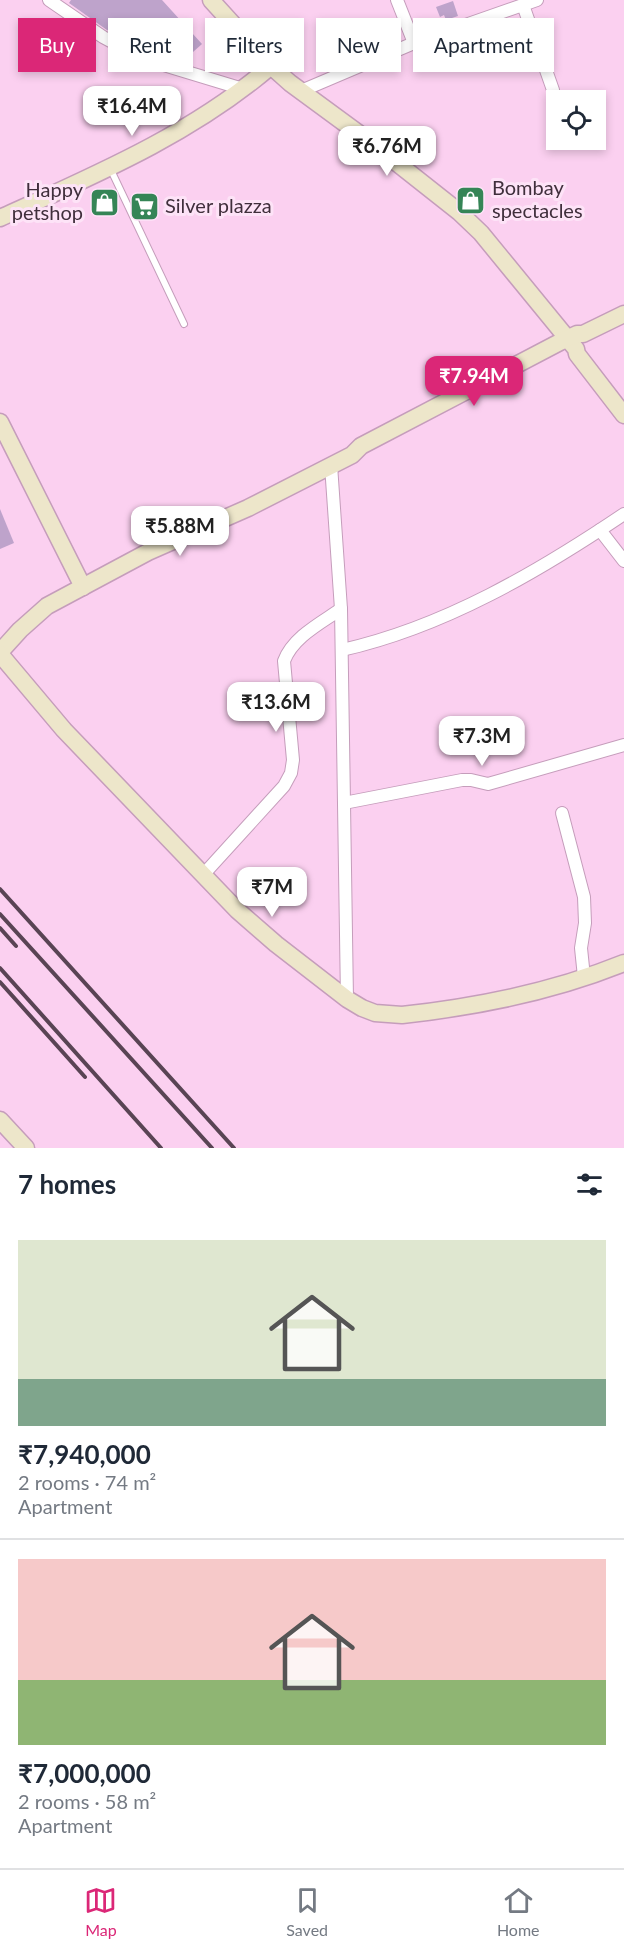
<!DOCTYPE html>
<meta charset="utf-8">
<style>
:root{--surface:#fff;--page:#f6f6f7;--text:#1f2937;--muted:#747a83;--line:#e0e1e3;--accent:#db2777}
body{margin:0;font-family:Lato,sans-serif;background:var(--page);color:var(--text);height:100vh;display:flex;flex-direction:column;font-size:22px;white-space:nowrap}
*{box-sizing:border-box;margin:0}
p{font-size:20px;color:var(--muted)}
.icon{flex:none;width:33px;height:33px;fill:none;stroke:currentColor;stroke-width:2;stroke-linecap:round;stroke-linejoin:round}
.map{position:relative;height:1148px;overflow:hidden}
.details{display:flex;flex-direction:column;background:var(--surface);flex:1}
.details>*{flex:none}
.hud{position:absolute;left:18px;top:18px;width:588px;height:54px;display:flex;gap:12px}
.controls{position:absolute;left:546px;top:90px;display:grid;gap:12px}
.controls a{display:grid;place-items:center;width:60px;height:60px;border-radius:0px;background:var(--surface);box-shadow:0 3px 9px #0003;font-size:30px}
.price{position:absolute;translate:-50% -51px;padding:0 14px;border-radius:12px;background:#fff;color:#222;font-size:20px;line-height:39px;filter:drop-shadow(0 2px 3px #0008)}
.price::after{content:'';position:absolute;left:50%;top:36px;width:18px;height:14px;margin-left:-9px;background:inherit;clip-path:polygon(0 0,100% 0,50% 100%)}
.price.on{background:var(--accent);color:#fff}
ul{padding:0;list-style:none}
li{display:grid;align-content:center;gap:12px;height:318px;padding:0 18px}
li+li{border-top:2px solid var(--line)}
li span{display:grid;place-items:center;height:186px;border-radius:0px;color:#555}
li>.icon{margin-inline-start:auto}
span .icon{width:108px;height:108px;fill:#fffc;stroke-width:1}
li b{font-size:26px}
h2{display:flex;justify-content:space-between;align-items:center;height:72px;padding:0 18px;font-size:26px}
.tag{padding:0 21px;border-radius:0px;background:var(--surface);box-shadow:0 3px 9px #0003;font-size:21px;line-height:54px}
.tag.on{background:var(--accent);color:#fff}
.tabs{display:flex;justify-content:space-around;align-items:center;height:84px;border-top:2px solid var(--line);background:var(--surface);font-size:16px;color:var(--muted)}
.tabs a{display:grid;justify-items:center;gap:3px}
.tabs .on{color:var(--accent)}
.map>svg:first-child{display:block}
.building{fill:#bea3cb}
.lines{fill:none;stroke-linecap:round;stroke-linejoin:round}
.lane-casing{stroke:#c59dbb;stroke-width:8}
.street-casing{stroke:#c59dbb;stroke-width:14}
.secondary-casing{stroke:#c59dbb;stroke-width:19}
.lane{stroke:#fff;stroke-width:6}
.street{stroke:#fff;stroke-width:12}
.secondary{stroke:#ede6ca;stroke-width:16}
.rail{stroke:#594454;stroke-width:4}
.labels{text-anchor:middle;stroke-width:6;stroke-linejoin:round;paint-order:stroke}
.poi-label{font-size:20px;fill:#402f3c;stroke:#fde3f7;text-anchor:start}
</style>
<div class="map">
<svg width="624" height="1148" viewBox="0 0 624 1148">
<rect width="100%" height="100%" fill="#fbd0f0"/>
<g class="building">
<polygon points="71,0 162,0 202,44 184,60 156,30 140,47 107,30 69,3"/>
<polygon points="453,1 458,16 446,20 444,15 440,17 436,7"/>
<polygon points="0,509 14,543 0,549"/>
</g>
<g class="lines">
<defs>
<polyline id="lane" points="110,168 184,324"/>
<g id="street">
<polyline points="49,0 103,37 144,59 243,89"/>
<polyline points="397,0 414,43"/>
<polyline points="523,5 553,90"/>
<polyline points="301,91 414,43 537,0"/>
<polyline points="331,465 341,609 347,999"/>
<polyline points="600,530 624,561"/>
<path d="M342,650C444,627 538,572 624,514"/>
<polyline points="344,803 462,780 471,780 488,784 624,745"/>
<polyline points="562,813 584,897 585,923 581,948 584,977"/>
<path d="M203,875L284,786L291,773L293,760L284,661C293,637 321,623 341,609"/>
</g>
<g id="secondary">
<polyline points="211,0 271,66 290,83 373,144 459,212 481,233 576,349 577,354 624,415"/>
<path d="M0,218C95,175 192,134 271,66"/>
<polyline points="0,422 83,587"/>
<polyline points="0,652 20,630 47,606 148,552 248,508 352,455 361,446 560,342 577,334 583,334 624,314"/>
<path d="M0,654L64,730L237,910L276,944L347,999L362,1008L375,1013L402,1015C476,1007 555,991 624,963"/>
<polyline points="0,1120 26,1148"/>
</g>
</defs>
<use href="#lane" class="lane-casing"/>
<use href="#street" class="street-casing"/>
<use href="#secondary" class="secondary-casing"/>
<use href="#lane" class="lane"/>
<use href="#street" class="street"/>
<use href="#secondary" class="secondary"/>
<g class="rail">
<polyline points="0,889 234,1148"/>
<polyline points="0,914 212,1148"/>
<polyline points="0,928 16,946"/>
<polyline points="0,968 161,1148"/>
<polyline points="0,982 85,1077"/>
</g>
</g>
<defs>
<symbol id="shop-square" viewBox="-11 -11 22 22"><rect x="-9" y="-9" width="18" height="18" rx="4" fill="#358556" stroke="#fde3f7"/><path d="M-5-2.5h2.3a2.7 3.5 0 0 1 5.4 0H5L5.5 6h-11ZM-1.5-2.5h3a1.5 2.3 0 0 0-3 0Z" fill="#fff"/></symbol>
<symbol id="supermarket-square" viewBox="-11 -11 22 22"><rect x="-9" y="-9" width="18" height="18" rx="4" fill="#358556" stroke="#fde3f7"/><path d="M-6-5.5h2.5l.6 2H6L4.5 2H-2.5L-4.4-4H-6ZM-1.5 3.2a1.3 1.3 0 1 0 .1 0ZM3 3.2a1.3 1.3 0 1 0 .1 0Z" fill="#fff"/></symbol>
</defs>
<g fill-rule="evenodd">
<use href="#shop-square" x="454" y="184" width="33" height="33"/>
<use href="#shop-square" x="88" y="186" width="33" height="33"/>
<use href="#supermarket-square" x="128" y="190" width="33" height="33"/>
</g>
<g class="labels">
<g class="poi-label">
<text x="492" y="195">Bombay<tspan x="492" dy="23">spectacles</tspan></text>
<text x="83" y="197" text-anchor="end">Happy<tspan x="83" dy="23">petshop</tspan></text>
<text x="165" y="213">Silver plazza</text>
</g>
</g>
</svg>
<div class="controls">
<a><svg class="icon" aria-label="locate" viewBox="0 0 24 24"><circle cx="12" cy="12" r="6"/><path d="M12 2v4M12 18v4M2 12h4M18 12h4"/></svg></a>
</div>
<b class="price" style="left:132px;top:137px">₹16.4M</b>
<b class="price" style="left:387px;top:177px">₹6.76M</b>
<b class="price on" style="left:474px;top:407px">₹7.94M</b>
<b class="price" style="left:180px;top:557px">₹5.88M</b>
<b class="price" style="left:276px;top:733px">₹13.6M</b>
<b class="price" style="left:482px;top:767px">₹7.3M</b>
<b class="price" style="left:272px;top:918px">₹7M</b>
<div class="hud">
<a class="tag on">Buy</a>
<a class="tag">Rent</a>
<a class="tag">Filters</a>
<a class="tag">New</a>
<a class="tag">Apartment</a>
</div>
</div>
<section class="details">
<h2>7 homes<svg class="icon" aria-label="filters" viewBox="0 0 24 24"><path d="M4 7h16M4 17h16"/><circle cx="9" cy="7" r="2"/><circle cx="15" cy="17" r="2"/></svg></h2>
<ul>
<li><span style="background:linear-gradient(#dfe7d0 75%,#7fa58c 0)"><svg class="icon" aria-label="home" viewBox="0 0 24 24"><path d="M3 11l9-7 9 7M6 9v11h12V9"/></svg></span><div><b>₹7,940,000</b><p>2 rooms · 74 m²</p><p>Apartment</p></div></li>
<li><span style="background:linear-gradient(#f6c9c9 65%,#8fb573 0)"><svg class="icon" aria-label="home" viewBox="0 0 24 24"><path d="M3 11l9-7 9 7M6 9v11h12V9"/></svg></span><div><b>₹7,000,000</b><p>2 rooms · 58 m²</p><p>Apartment</p></div></li>
</ul>
</section>
<nav class="tabs">
<a class="on"><svg class="icon" aria-label="map" viewBox="0 0 24 24"><path d="M3 6l6-2 6 2 6-2v14l-6 2-6-2-6 2zM9 4v14M15 6v14"/></svg>Map</a>
<a><svg class="icon" aria-label="saved" viewBox="0 0 24 24"><path d="M7 4h10v16l-5-4-5 4z"/></svg>Saved</a>
<a><svg class="icon" aria-label="home" viewBox="0 0 24 24"><path d="M3 11l9-7 9 7M6 9v11h12V9"/></svg>Home</a>
</nav>
